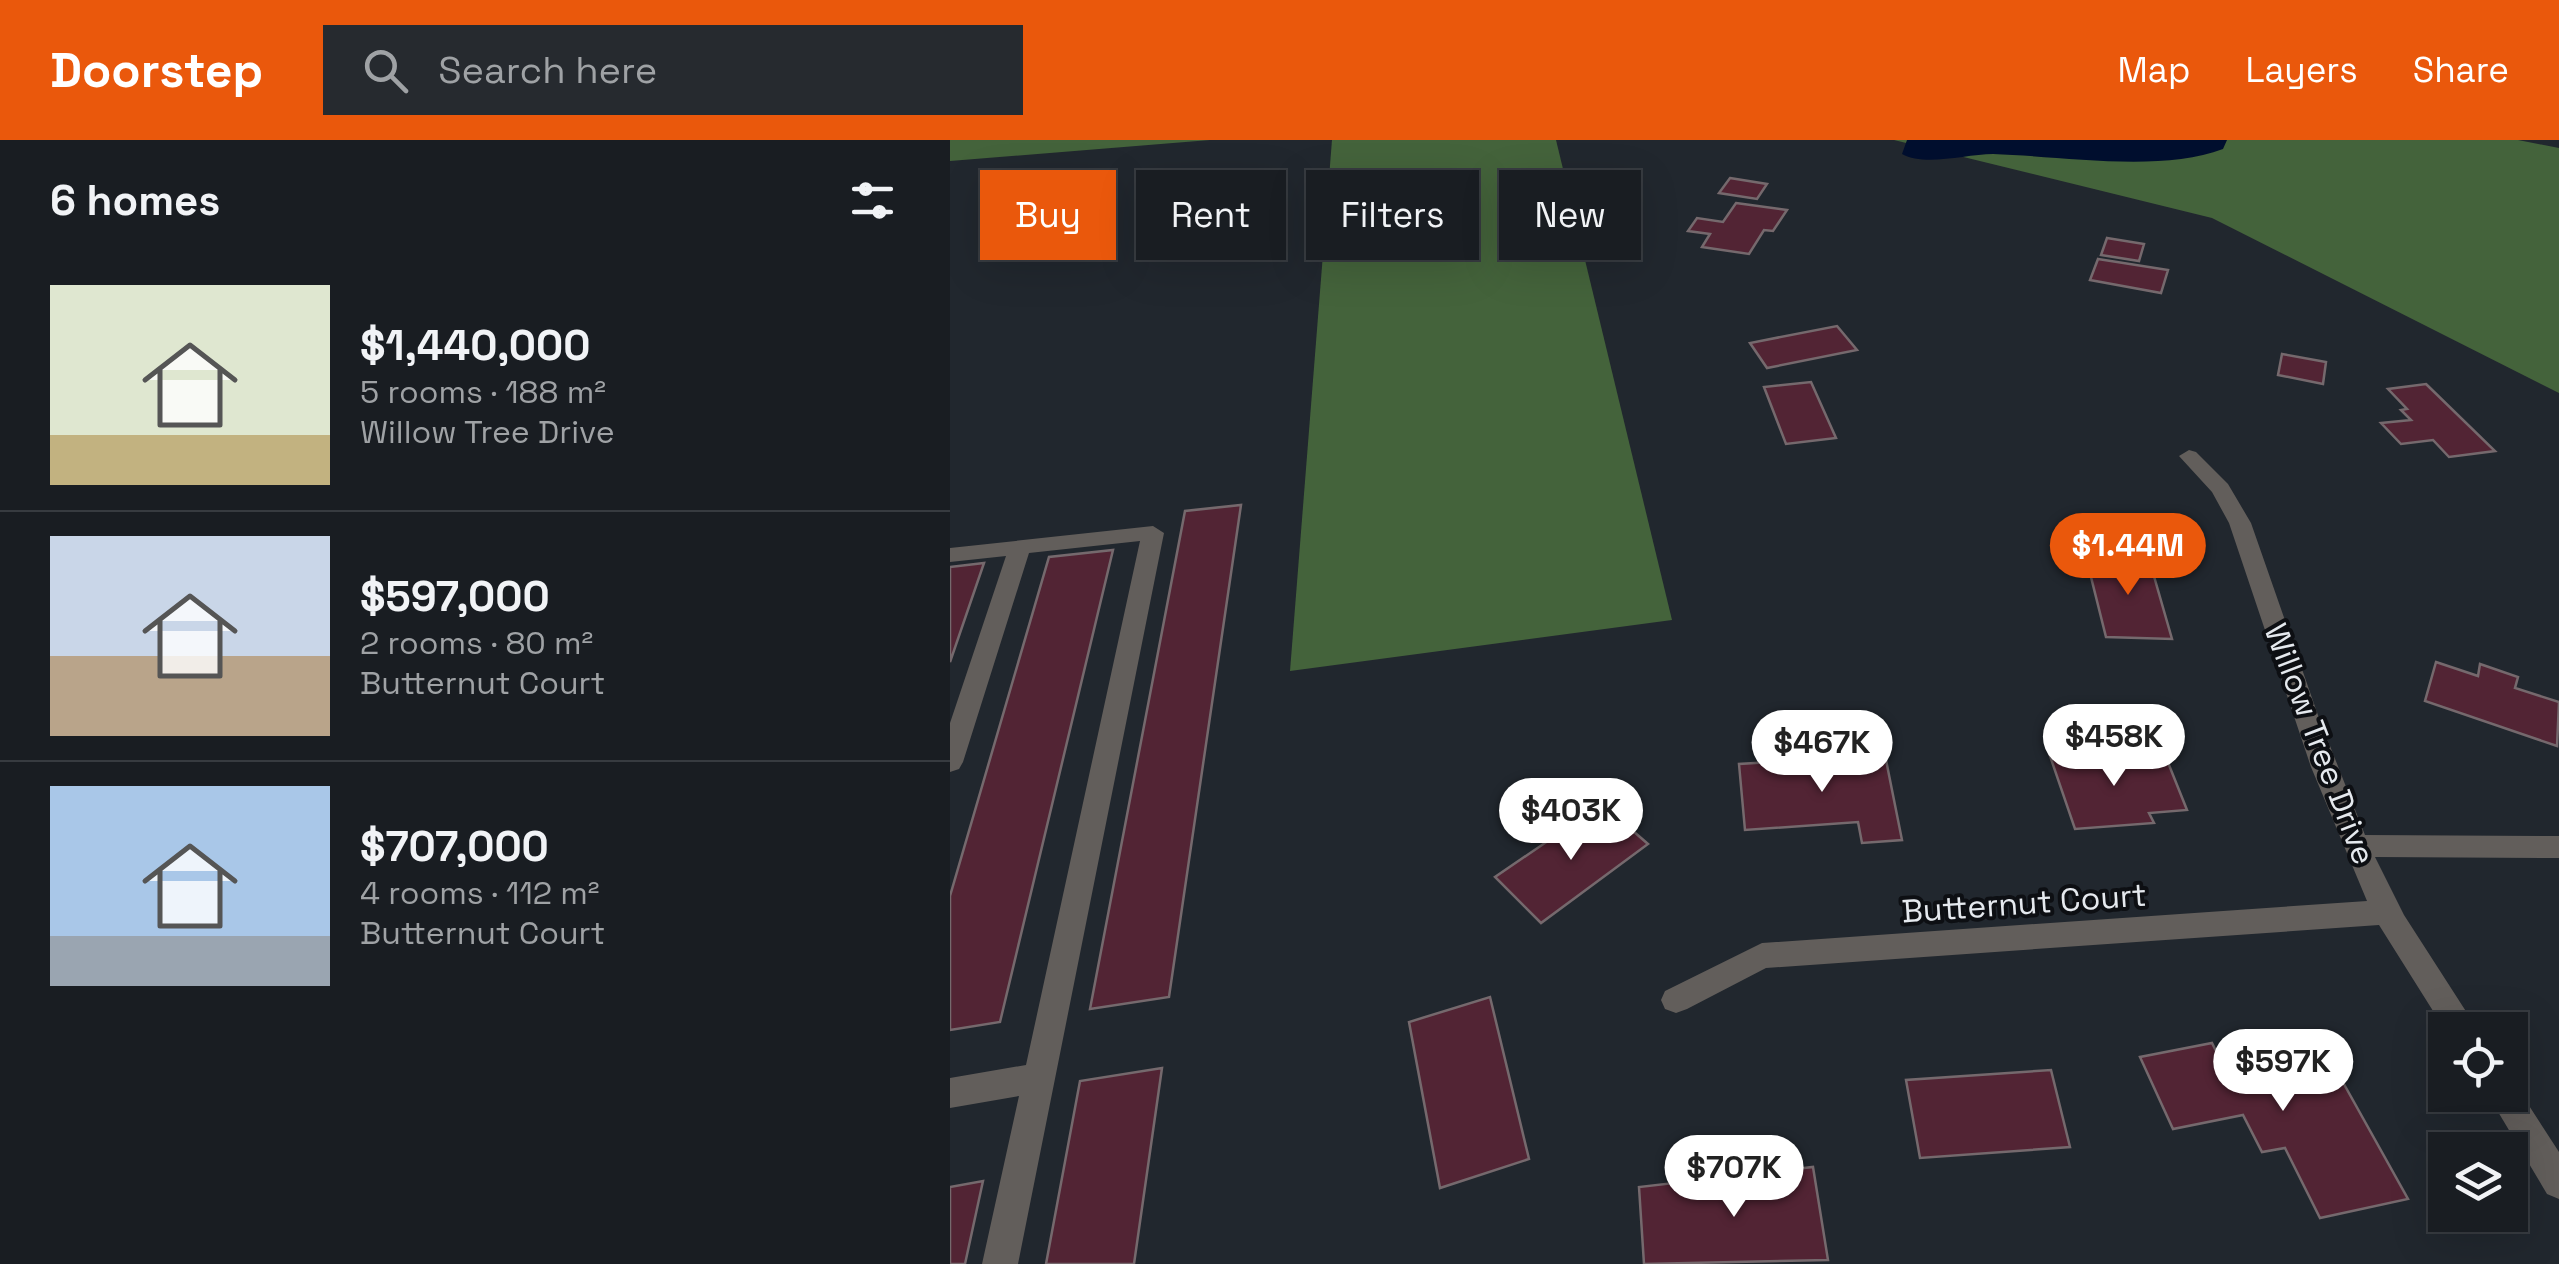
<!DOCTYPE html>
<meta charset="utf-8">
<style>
:root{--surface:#191d22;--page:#262a2f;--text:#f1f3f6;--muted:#9fa2a5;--line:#373b40;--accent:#ea580c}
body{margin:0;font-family:"Space Grotesk",sans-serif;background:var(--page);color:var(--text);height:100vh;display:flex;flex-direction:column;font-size:38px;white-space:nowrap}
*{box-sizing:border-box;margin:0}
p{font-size:32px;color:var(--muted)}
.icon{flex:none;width:55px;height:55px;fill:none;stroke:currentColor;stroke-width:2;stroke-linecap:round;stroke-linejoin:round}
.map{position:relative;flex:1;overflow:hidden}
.details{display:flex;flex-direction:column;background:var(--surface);width:950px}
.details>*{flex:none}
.banner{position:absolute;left:30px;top:30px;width:950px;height:90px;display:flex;gap:20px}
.fabs{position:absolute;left:1478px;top:872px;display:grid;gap:20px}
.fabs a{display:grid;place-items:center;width:100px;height:100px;border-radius:0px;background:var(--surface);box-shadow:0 10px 40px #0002,0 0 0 2px var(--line);font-size:50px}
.price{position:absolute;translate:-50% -85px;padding:0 22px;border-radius:35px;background:#fff;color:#222;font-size:32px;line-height:65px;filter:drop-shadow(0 2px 5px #0008)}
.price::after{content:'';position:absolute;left:50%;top:60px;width:30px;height:22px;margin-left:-15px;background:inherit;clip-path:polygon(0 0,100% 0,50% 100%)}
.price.on{background:var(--accent);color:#fff}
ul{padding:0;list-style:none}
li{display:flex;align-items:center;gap:30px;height:250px;padding:0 50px}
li+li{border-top:2px solid var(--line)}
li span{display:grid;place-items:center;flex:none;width:280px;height:200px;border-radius:0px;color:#555}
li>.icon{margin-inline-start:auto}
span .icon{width:120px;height:120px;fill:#fffc;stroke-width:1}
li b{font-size:42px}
h2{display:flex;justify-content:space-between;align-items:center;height:120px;padding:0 50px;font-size:42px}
.pill{padding:0 35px;border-radius:0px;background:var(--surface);box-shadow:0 10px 40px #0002,0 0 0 2px var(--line);font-size:35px;line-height:90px}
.pill.on{background:var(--accent);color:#fff}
header{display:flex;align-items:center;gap:60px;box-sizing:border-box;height:140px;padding:0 50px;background:var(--accent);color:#fff}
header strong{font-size:48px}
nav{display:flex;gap:55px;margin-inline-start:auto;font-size:35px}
.search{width:700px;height:90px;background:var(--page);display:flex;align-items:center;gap:25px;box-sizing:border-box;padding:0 35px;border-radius:0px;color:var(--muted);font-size:38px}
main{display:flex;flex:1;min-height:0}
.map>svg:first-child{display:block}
.forest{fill:#44633b}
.water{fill:#000e2e}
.building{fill:#522434;stroke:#75696d;stroke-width:2.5}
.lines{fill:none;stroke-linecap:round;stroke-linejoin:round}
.minor{fill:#625e5b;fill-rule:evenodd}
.labels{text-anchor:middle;stroke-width:8;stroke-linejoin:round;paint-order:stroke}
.street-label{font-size:32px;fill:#e5e9ee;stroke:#0d0f13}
</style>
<header>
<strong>Doorstep</strong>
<div class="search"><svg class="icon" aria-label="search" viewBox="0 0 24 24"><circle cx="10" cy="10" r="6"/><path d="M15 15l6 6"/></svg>Search here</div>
<nav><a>Map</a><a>Layers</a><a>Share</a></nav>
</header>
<main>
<section class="details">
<h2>6 homes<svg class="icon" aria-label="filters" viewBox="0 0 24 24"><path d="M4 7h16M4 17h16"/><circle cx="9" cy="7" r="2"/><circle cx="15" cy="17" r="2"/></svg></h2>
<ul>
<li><span style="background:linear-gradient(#dfe7d0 75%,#c2b280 0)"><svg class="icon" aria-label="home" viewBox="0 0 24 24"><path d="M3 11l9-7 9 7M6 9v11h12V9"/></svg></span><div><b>$1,440,000</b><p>5 rooms · 188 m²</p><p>Willow Tree Drive</p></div></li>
<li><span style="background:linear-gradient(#c9d6e8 60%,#b9a48a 0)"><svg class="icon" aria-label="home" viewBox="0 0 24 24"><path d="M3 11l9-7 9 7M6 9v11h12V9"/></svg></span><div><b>$597,000</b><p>2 rooms · 80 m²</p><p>Butternut Court</p></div></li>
<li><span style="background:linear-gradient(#a9c7e8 75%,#9aa5b1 0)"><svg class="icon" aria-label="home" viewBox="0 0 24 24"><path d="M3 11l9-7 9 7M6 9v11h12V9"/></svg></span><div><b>$707,000</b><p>4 rooms · 112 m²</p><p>Butternut Court</p></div></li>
</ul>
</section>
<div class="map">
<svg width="1609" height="1124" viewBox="0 0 1609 1124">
<rect width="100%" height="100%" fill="#21272e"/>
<g class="forest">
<polygon points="0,0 260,0 0,21"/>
<polygon points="382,0 606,0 722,480 340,531"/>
<polygon points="944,0 1568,0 1609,8 1609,253 1262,78"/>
</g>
<path class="water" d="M957,0H1277L1273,9C1211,33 1110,16 1043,14C1016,14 975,27 952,14Z"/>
<g class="building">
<polygon points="780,38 817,44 807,59 769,53"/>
<polygon points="786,63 837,70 823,91 814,90 799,114 752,107 760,94 738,91 747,78 773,82"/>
<polygon points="1157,98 1194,104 1189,121 1151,115"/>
<polygon points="1148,119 1218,130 1211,153 1140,140"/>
<polygon points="887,186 907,210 817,228 800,203"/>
<polygon points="1332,214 1376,222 1373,244 1328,235"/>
<polygon points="861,242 886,298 836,304 814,247"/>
<polygon points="1476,244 1545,311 1499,317 1483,300 1451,304 1431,283 1461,280 1451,270 1457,269 1438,249"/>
<polygon points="291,365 219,857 140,869 235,371"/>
<polygon points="163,410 50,882 0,890 0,756 99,417"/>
<polygon points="1136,417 1199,419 1222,499 1156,497"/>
<polygon points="34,423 0,522 0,427"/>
<polygon points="1486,522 1528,536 1530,524 1568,537 1565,548 1609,562 1607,606 1475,561"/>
<polygon points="1155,609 1161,625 1217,620 1237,670 1199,673 1204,683 1125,689 1099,613"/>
<polygon points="935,615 952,700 912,703 908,682 795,690 789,624"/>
<polygon points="652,664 698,704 591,783 545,737"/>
<polygon points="540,857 579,1019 490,1048 459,882"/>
<polygon points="1366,894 1458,1059 1370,1078 1335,1008 1312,1012 1293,975 1223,989 1190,917 1262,903 1267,913"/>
<polygon points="212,928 184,1124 96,1124 130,941"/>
<polygon points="1101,930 1120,1007 970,1018 956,940"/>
<polygon points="863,1027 878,1120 694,1124 689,1047"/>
<polygon points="33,1041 15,1124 0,1124 0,1047"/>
</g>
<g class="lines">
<g class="minor">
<polygon points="1239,310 1246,312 1278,344 1301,383 1369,578 1415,695 1609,696 1609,718 1425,717 1454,775 1528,890 1495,890 1429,785 816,828 737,869 726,873 715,869 711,860 715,851 812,803 1417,761 1361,627 1279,383 1262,352 1229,316"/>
<polygon points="203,386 214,393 68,1124 32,1124 69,956 0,968 0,938 76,925 190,401 79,413 13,622 9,629 0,632 0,583 56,416 0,422 0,408"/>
<polygon points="1560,942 1565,944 1609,1012 1609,1059 1597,1054 1538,955 1560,955"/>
</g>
</g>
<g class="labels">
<g class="street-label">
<text transform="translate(1370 604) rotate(69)" y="11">Willow Tree Drive</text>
<text transform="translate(1074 763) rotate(-4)" y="11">Butternut Court</text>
</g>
</g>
</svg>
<div class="fabs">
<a><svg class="icon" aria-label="locate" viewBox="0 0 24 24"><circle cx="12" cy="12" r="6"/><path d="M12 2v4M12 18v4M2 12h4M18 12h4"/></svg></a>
<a><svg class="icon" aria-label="layers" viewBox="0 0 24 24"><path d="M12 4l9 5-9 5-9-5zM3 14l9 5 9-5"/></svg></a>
</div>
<b class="price on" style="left:1178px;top:458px">$1.44M</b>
<b class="price" style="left:1164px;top:649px">$458K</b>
<b class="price" style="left:872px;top:655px">$467K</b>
<b class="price" style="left:621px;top:723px">$403K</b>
<b class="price" style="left:1333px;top:974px">$597K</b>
<b class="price" style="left:784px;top:1080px">$707K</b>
<div class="banner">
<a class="pill on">Buy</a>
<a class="pill">Rent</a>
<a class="pill">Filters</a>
<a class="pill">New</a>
</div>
</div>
</main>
